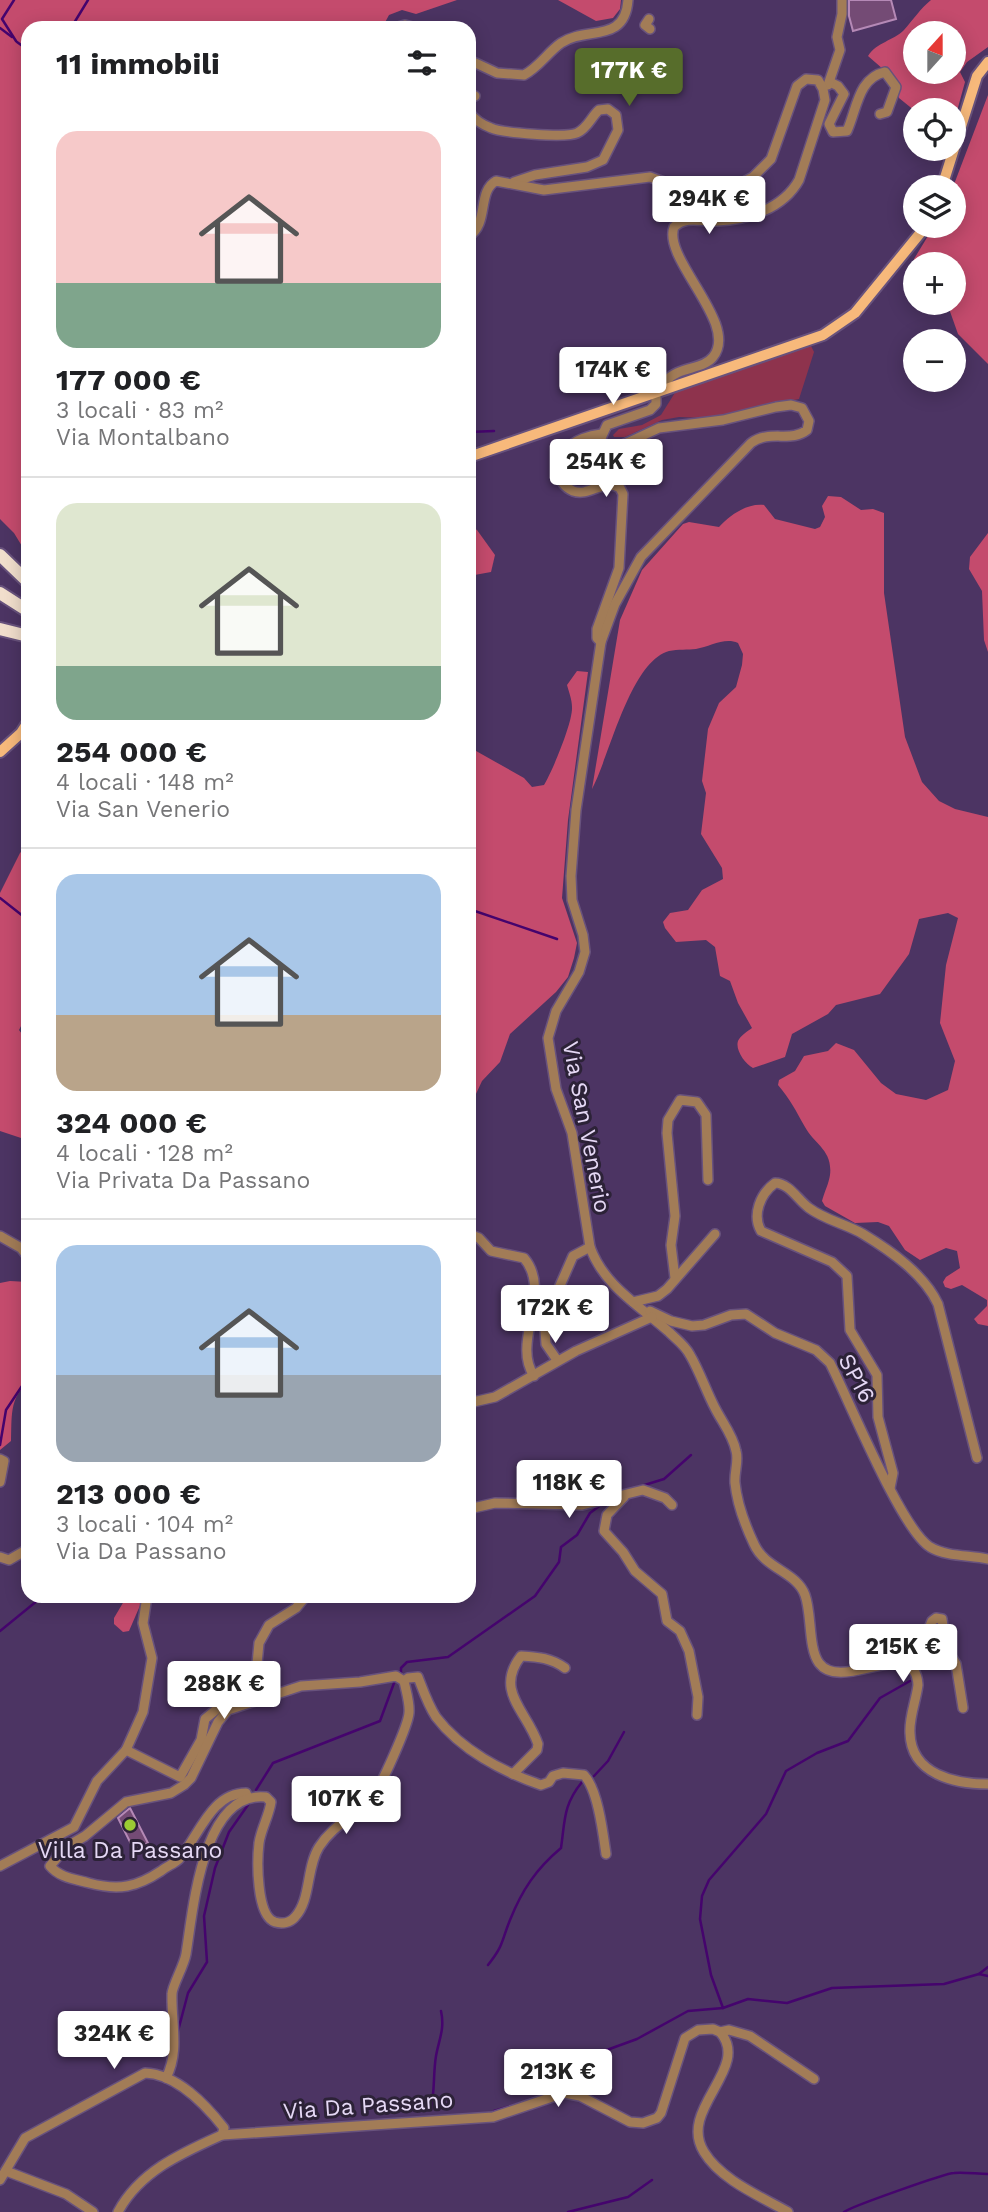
<!DOCTYPE html>
<html lang="it">
<meta charset="utf-8">
<style>
:root{--surface:#fff;--page:#f6f6f6;--text:#202124;--muted:#757577;--line:#e0e0e0;--accent:#576d2b}
body{margin:0;font-family:"Work Sans",sans-serif;background:var(--page);color:var(--text);height:100vh;display:flex;flex-direction:column;font-size:26px;white-space:nowrap}
*{box-sizing:border-box;margin:0}
p{font-size:23px;color:var(--muted)}
.icon{flex:none;width:38px;height:38px;fill:none;stroke:currentColor;stroke-width:2;stroke-linecap:round;stroke-linejoin:round}
.map{position:relative;flex:1;overflow:hidden}
.details{position:absolute;left:21px;top:21px;width:455px;height:1582px;display:flex;flex-direction:column;background:var(--surface);border-radius:21px;box-shadow:0 4px 18px #0003}
.details>*{flex:none}
.needle{width:46px;rotate:21deg}
.controls{position:absolute;left:903px;top:21px;display:grid;gap:14px}
.controls a{display:grid;place-items:center;width:63px;height:63px;border-radius:50%;background:var(--surface);box-shadow:0 4px 18px #0003;font-size:35px}
.price{position:absolute;translate:-50% -60px;padding:0 16px;border-radius:7px;background:#fff;color:#222;font-size:23px;line-height:46px;filter:drop-shadow(0 2px 4px #0008)}
.price::after{content:'';position:absolute;left:50%;top:42px;width:21px;height:16px;margin-left:-10px;background:inherit;clip-path:polygon(0 0,100% 0,50% 100%)}
.price.on{background:var(--accent);color:#fff}
ul{padding:0;list-style:none}
li{display:grid;align-content:center;gap:14px;height:371px;padding:0 35px}
li+li{border-top:2px solid var(--line)}
li span{display:grid;place-items:center;height:217px;border-radius:21px;color:#555}
li>.icon{margin-inline-start:auto}
span .icon{width:126px;height:126px;fill:#fffc;stroke-width:1}
li b{font-size:30px}
h2{display:flex;justify-content:space-between;align-items:center;height:84px;padding:0 35px;font-size:30px}
.map>svg:first-child{display:block}
.green{fill:#8e334d}
.forest{fill:#c44b6d;fill-rule:evenodd}
.lines{fill:none;stroke-linecap:round;stroke-linejoin:round}
.stream{stroke:#45046d;stroke-width:2.5}
.building{fill:#744b75;stroke:#b589b6;stroke-width:2}
.minor-casing{stroke:#68527d;stroke-width:12}
.major-casing{stroke:#68527d;stroke-width:14}
.highway-casing{stroke:#68527d;stroke-width:16}
.minor{stroke:#a27c57;stroke-width:9}
.major{stroke:#f7b97b;stroke-width:10}
.highway{stroke:#f1decc;stroke-width:12}
.poi-dot{fill:#9bcb33;stroke:#2c2237;stroke-width:2.5}
.labels{text-anchor:middle;stroke-width:6;stroke-linejoin:round;paint-order:stroke}
.street-label{font-size:23px;fill:#e5d8f5;stroke:#2c2237}
.poi-label{font-size:23px;fill:#e5d8f5;stroke:#2c2237}
</style>
<div class="map">
<svg width="988" height="2212" viewBox="0 0 988 2212">
<rect width="100%" height="100%" fill="#4c3463"/>
<polygon class="green" points="810,344 814,352 799,399 706,418 679,417 662,420 625,437 614,437 613,435 619,429 642,425 661,415 676,391"/>
<g class="forest">
<polygon points="0,0 457,0 416,14 402,10 389,15 382,28 28,28 28,556 14,533 0,519"/>
<polygon points="558,0 621,0 620,9 613,18 596,21"/>
<path d="M931,0H988V47L967,62L960,72L965,82L954,122V110L915,111L899,98L891,76L868,56C877,42 893,41 904,30C913,20 920,9 931,0ZM915,33H954V72H915Z"/>
<polygon points="988,95 988,364 958,334 947,303 954,303 954,264 915,264 915,284 913,283 914,259 934,226 954,226 953,187"/>
<path d="M828,496L841,497L861,510L873,509L884,513V593L905,737L922,782L939,801L955,809L988,817V1326L978,1324L974,1319L987,1306V1300L962,1285L951,1289L945,1287L943,1282L946,1277L960,1268L957,1251L946,1248L920,1260L905,1250L889,1226L878,1222L855,1223L825,1206L822,1201C824,1193 829,1183 830,1175C833,1150 814,1144 805,1127C796,1111 790,1099 778,1085L779,1080L795,1071L804,1056L828,1051L836,1043L854,1050L881,1083L896,1094L926,1100L948,1090L955,1061L940,1023L946,965L958,918L948,913L919,919L909,954L880,994L836,1005L828,1014L792,1034L785,1057L753,1068C745,1064 735,1050 738,1041C740,1036 748,1031 752,1028L738,1003L730,981L720,976L715,947L706,940L676,942L665,928L663,922L670,913L688,910L702,890L723,879L722,868L701,834L706,793L702,781L708,729L719,703L736,687L742,665L743,654L738,643C724,637 710,647 696,649C688,650 678,649 669,651C630,662 610,755 592,789L620,620L642,570L683,524L689,522L719,527C730,515 747,503 764,505L775,519L815,529L820,527L825,517L822,506Z"/>
<polygon points="472,527 477,530 495,555 491,572 469,576 469,530"/>
<polygon points="988,533 988,652 984,640 982,591 969,569 970,557"/>
<path d="M577,671L588,672L568,820L562,898L577,943L574,958L568,977L556,992L510,1034L500,1062L482,1081L469,1109C469,1092 474,1044 469,1032V747L524,778L532,787L544,785C552,772 573,722 572,707C572,700 569,692 567,685Z"/>
<polygon points="28,845 28,1024 22,1024 19,1030 28,1042 28,1137 24,1139 0,1131 0,893 20,853"/>
<path d="M10,1281L28,1282V1383C9,1397 12,1419 11,1441L0,1450V1283Z"/>
<polygon points="127,1596 149,1596 142,1601 129,1631 123,1632 114,1624 114,1618"/>
</g>
<g class="lines">
<g class="stream">
<polyline points="14,0 2,19 16,41"/>
<polyline points="0,28 12,37"/>
<polyline points="71,28 88,0"/>
<polyline points="17,42 28,50"/>
<polyline points="469,432 494,431"/>
<polyline points="0,898 28,920"/>
<polyline points="469,909 557,939"/>
<polyline points="0,1445 6,1410 28,1377"/>
<polyline points="638,1487 664,1479 691,1455"/>
<polyline points="0,1631 43,1596"/>
<polyline points="401,1674 401,1668 407,1662 448,1657 535,1596 559,1562 561,1547 577,1535 590,1513 602,1504"/>
<polyline points="594,1776 608,1761 624,1732"/>
<polyline points="256,1790 273,1763 380,1721 394,1683"/>
<path d="M488,1965C504,1945 501,1942 510,1920C522,1890 536,1869 561,1848C565,1821 563,1805 582,1782"/>
<polyline points="979,1974 988,1967"/>
<polyline points="723,2008 711,1975 700,1919 702,1896 709,1880 766,1814 786,1771 817,1753 848,1741 880,1698 910,1681"/>
<polyline points="178,2031 188,1993 207,1962 204,1916 215,1868 229,1832 250,1802"/>
<polyline points="544,2096 604,2051 637,2039 688,2011 723,2008 748,1999 787,2003 832,1988 944,1984 979,1974 988,1976"/>
<path d="M431,2108C435,2091 433,2074 436,2056C439,2039 445,2029 441,2011"/>
<polyline points="494,2111 521,2103"/>
<polyline points="568,2212 628,2197 652,2180"/>
<path d="M844,2212C850,2207 946,2173 954,2173C965,2172 977,2174 988,2174"/>
</g>
</g>
<g class="building">
<polygon points="849,0 891,0 896,19 853,31 849,16"/>
<polygon points="130,1808 148,1843 134,1850 118,1818"/>
</g>
<g class="lines">
<defs>
<g id="minor">
<polyline points="649,19 645,25 650,29"/>
<polyline points="395,28 405,25 416,28"/>
<path d="M469,60L497,73L524,75C539,67 548,52 561,43C586,26 625,44 628,0"/>
<path d="M830,82L838,86L844,94L829,124L833,132L847,131C857,109 858,78 885,72L896,87L887,112L880,114"/>
<polyline points="828,85 840,50 837,37 842,14 842,0"/>
<polyline points="469,93 475,96"/>
<path d="M469,112C474,119 483,125 491,128C502,133 566,138 577,133C588,128 591,117 599,110L608,109L616,115L618,130L603,160L587,167L535,175L514,182"/>
<path d="M469,236C489,224 477,191 496,181L544,190L650,177L697,194L736,186L753,177L771,159L797,86L806,79L818,80L823,89L825,100L799,180C783,209 747,220 717,221C702,222 686,215 674,227C662,259 740,324 713,357C703,370 679,366 666,381V388"/>
<path d="M656,392V404L650,410L607,425L601,438L604,446L614,449L659,428L723,420L776,407L791,405L802,408L809,421L807,430C791,443 770,429 751,443L641,557L615,604L601,642L576,810L571,876L572,900L583,935L585,952L579,972L556,1011L548,1038L556,1089L572,1133L590,1247C604,1286 639,1305 669,1332C676,1339 685,1345 690,1355C700,1372 706,1391 715,1408C722,1422 733,1435 736,1451C739,1461 734,1472 735,1483C737,1503 745,1525 754,1544C765,1569 797,1572 805,1595C812,1614 808,1648 819,1663C842,1694 915,1633 918,1685C916,1701 909,1717 910,1733C911,1775 956,1784 988,1784"/>
<path d="M601,642L597,638V629L619,568L623,494L620,488C603,478 590,497 573,491C556,484 555,461 567,449C575,440 590,435 601,434"/>
<path d="M469,1234L479,1238L491,1251L524,1258C553,1292 511,1342 534,1376"/>
<polyline points="0,1236 21,1248 28,1257"/>
<polyline points="675,1278 671,1245 675,1216 667,1133 668,1120 680,1100 697,1102 706,1115 708,1180"/>
<polyline points="633,1302 658,1296 667,1289 715,1234"/>
<path d="M650,1311L671,1321L692,1326L704,1325L731,1315L746,1314L775,1333L816,1350L830,1363C849,1400 901,1529 930,1547C947,1557 969,1555 988,1559"/>
<polyline points="557,1360 546,1344 545,1331 551,1306 573,1256 590,1247"/>
<polyline points="469,1403 495,1397 576,1351 652,1317"/>
<polyline points="0,1459 4,1461 0,1482"/>
<path d="M890,1488L893,1473L878,1417L877,1375L850,1330L847,1276L832,1262L761,1231C752,1215 760,1194 775,1183C789,1183 798,1200 809,1208C825,1220 846,1224 863,1234C891,1251 924,1274 938,1304L977,1458"/>
<polyline points="624,1497 607,1515 604,1531 623,1552 635,1571 662,1594 667,1621 680,1631 689,1651 698,1697 697,1715"/>
<polyline points="469,1509 495,1503 582,1505 643,1490 665,1498 672,1505"/>
<polyline points="0,1557 9,1560 28,1549"/>
<polyline points="912,1669 932,1621 936,1618 942,1619 946,1648 956,1664 963,1708"/>
<polyline points="126,1750 180,1777 201,1740 205,1719 251,1681 257,1664 259,1643 269,1625 296,1608 306,1596"/>
<path d="M513,1774L537,1750L538,1744C527,1711 494,1691 521,1656C539,1657 551,1658 565,1668"/>
<path d="M248,1798L246,1793C211,1793 199,1836 179,1859C174,1864 167,1866 161,1871C137,1887 119,1891 89,1883C75,1879 60,1878 50,1866L66,1847L85,1836L126,1802L171,1793L184,1785L191,1778L218,1722L228,1710L301,1686L360,1682L396,1676L404,1681"/>
<polyline points="0,1866 74,1827 97,1781 126,1750 143,1712 152,1658 143,1623 147,1596"/>
<polyline points="720,2032 729,2030 750,2036 814,2079"/>
<path d="M166,2078C180,2051 171,2023 172,1994C172,1986 184,1966 186,1954C193,1911 202,1790 266,1797L271,1802C269,1816 261,1829 259,1843C257,1860 256,1916 275,1922C282,1924 290,1923 295,1917C311,1900 306,1868 319,1847C333,1825 356,1815 373,1796C381,1786 408,1726 409,1713C410,1703 406,1691 404,1681L408,1678L418,1677C423,1690 428,1705 436,1717C461,1750 503,1772 541,1785L549,1782L553,1776L563,1773L584,1775C598,1790 603,1833 606,1854"/>
<polyline points="6,2171 66,2194 93,2212"/>
<path d="M0,2180L25,2138L145,2073C177,2074 205,2104 224,2128L222,2135"/>
<path d="M118,2212C140,2171 182,2153 222,2135L493,2117L564,2093L580,2096L630,2122L643,2123L657,2118L661,2113L685,2038L698,2030L713,2029L720,2032C752,2068 677,2109 704,2152C721,2180 760,2196 788,2212"/>
</g>
<g id="major">
<polyline points="942,187 977,76 988,62"/>
<polyline points="469,457 823,335 855,313 926,226"/>
<polyline points="0,752 21,733 28,722"/>
</g>
<g id="highway">
<polyline points="0,555 28,582"/>
<polyline points="0,593 28,611"/>
<polyline points="0,629 28,636"/>
</g>
</defs>
<use href="#minor" class="minor-casing"/>
<use href="#major" class="major-casing"/>
<use href="#highway" class="highway-casing"/>
<use href="#minor" class="minor"/>
<use href="#major" class="major"/>
<use href="#highway" class="highway"/>
</g>
<circle class="poi-dot" cx="130" cy="1825" r="7"/>
<g class="labels">
<g class="street-label">
<text transform="translate(587 1127) rotate(79)" y="8">Via San Venerio</text>
<text transform="translate(857 1378) rotate(62)" y="8">SP16</text>
<text transform="translate(368 2105) rotate(-4)" y="8">Via Da Passano</text>
</g>
<g class="poi-label">
<text x="130" y="1858">Villa Da Passano</text>
</g>
</g>
</svg>
<div class="controls">
<a><svg class="needle" viewBox="-14 -14 28 28"><path d="M0-13l5 13h-10z" fill="#e53935"/><path d="M0 13l5-13h-10z" fill="#757577"/></svg></a>
<a><svg class="icon" aria-label="locate" viewBox="0 0 24 24"><circle cx="12" cy="12" r="6"/><path d="M12 2v4M12 18v4M2 12h4M18 12h4"/></svg></a>
<a><svg class="icon" aria-label="layers" viewBox="0 0 24 24"><path d="M12 4l9 5-9 5-9-5zM3 14l9 5 9-5"/></svg></a>
<a>+</a>
<a>−</a>
</div>
<b class="price on" style="left:629px;top:108px">177K €</b>
<b class="price" style="left:709px;top:236px">294K €</b>
<b class="price" style="left:613px;top:407px">174K €</b>
<b class="price" style="left:606px;top:499px">254K €</b>
<b class="price" style="left:555px;top:1345px">172K €</b>
<b class="price" style="left:569px;top:1520px">118K €</b>
<b class="price" style="left:903px;top:1684px">215K €</b>
<b class="price" style="left:224px;top:1721px">288K €</b>
<b class="price" style="left:346px;top:1836px">107K €</b>
<b class="price" style="left:114px;top:2071px">324K €</b>
<b class="price" style="left:558px;top:2109px">213K €</b>
<section class="details">
<h2>11 immobili<svg class="icon" aria-label="filters" viewBox="0 0 24 24"><path d="M4 7h16M4 17h16"/><circle cx="9" cy="7" r="2"/><circle cx="15" cy="17" r="2"/></svg></h2>
<ul>
<li><span style="background:linear-gradient(#f6c9c9 70%,#7fa58c 0)"><svg class="icon" aria-label="home" viewBox="0 0 24 24"><path d="M3 11l9-7 9 7M6 9v11h12V9"/></svg></span><div><b>177 000 €</b><p>3 locali · 83 m²</p><p>Via Montalbano</p></div></li>
<li><span style="background:linear-gradient(#dfe7d0 75%,#7fa58c 0)"><svg class="icon" aria-label="home" viewBox="0 0 24 24"><path d="M3 11l9-7 9 7M6 9v11h12V9"/></svg></span><div><b>254 000 €</b><p>4 locali · 148 m²</p><p>Via San Venerio</p></div></li>
<li><span style="background:linear-gradient(#a9c7e8 65%,#b9a48a 0)"><svg class="icon" aria-label="home" viewBox="0 0 24 24"><path d="M3 11l9-7 9 7M6 9v11h12V9"/></svg></span><div><b>324 000 €</b><p>4 locali · 128 m²</p><p>Via Privata Da Passano</p></div></li>
<li><span style="background:linear-gradient(#a9c7e8 60%,#9aa5b1 0)"><svg class="icon" aria-label="home" viewBox="0 0 24 24"><path d="M3 11l9-7 9 7M6 9v11h12V9"/></svg></span><div><b>213 000 €</b><p>3 locali · 104 m²</p><p>Via Da Passano</p></div></li>
</ul>
</section>
</div>
